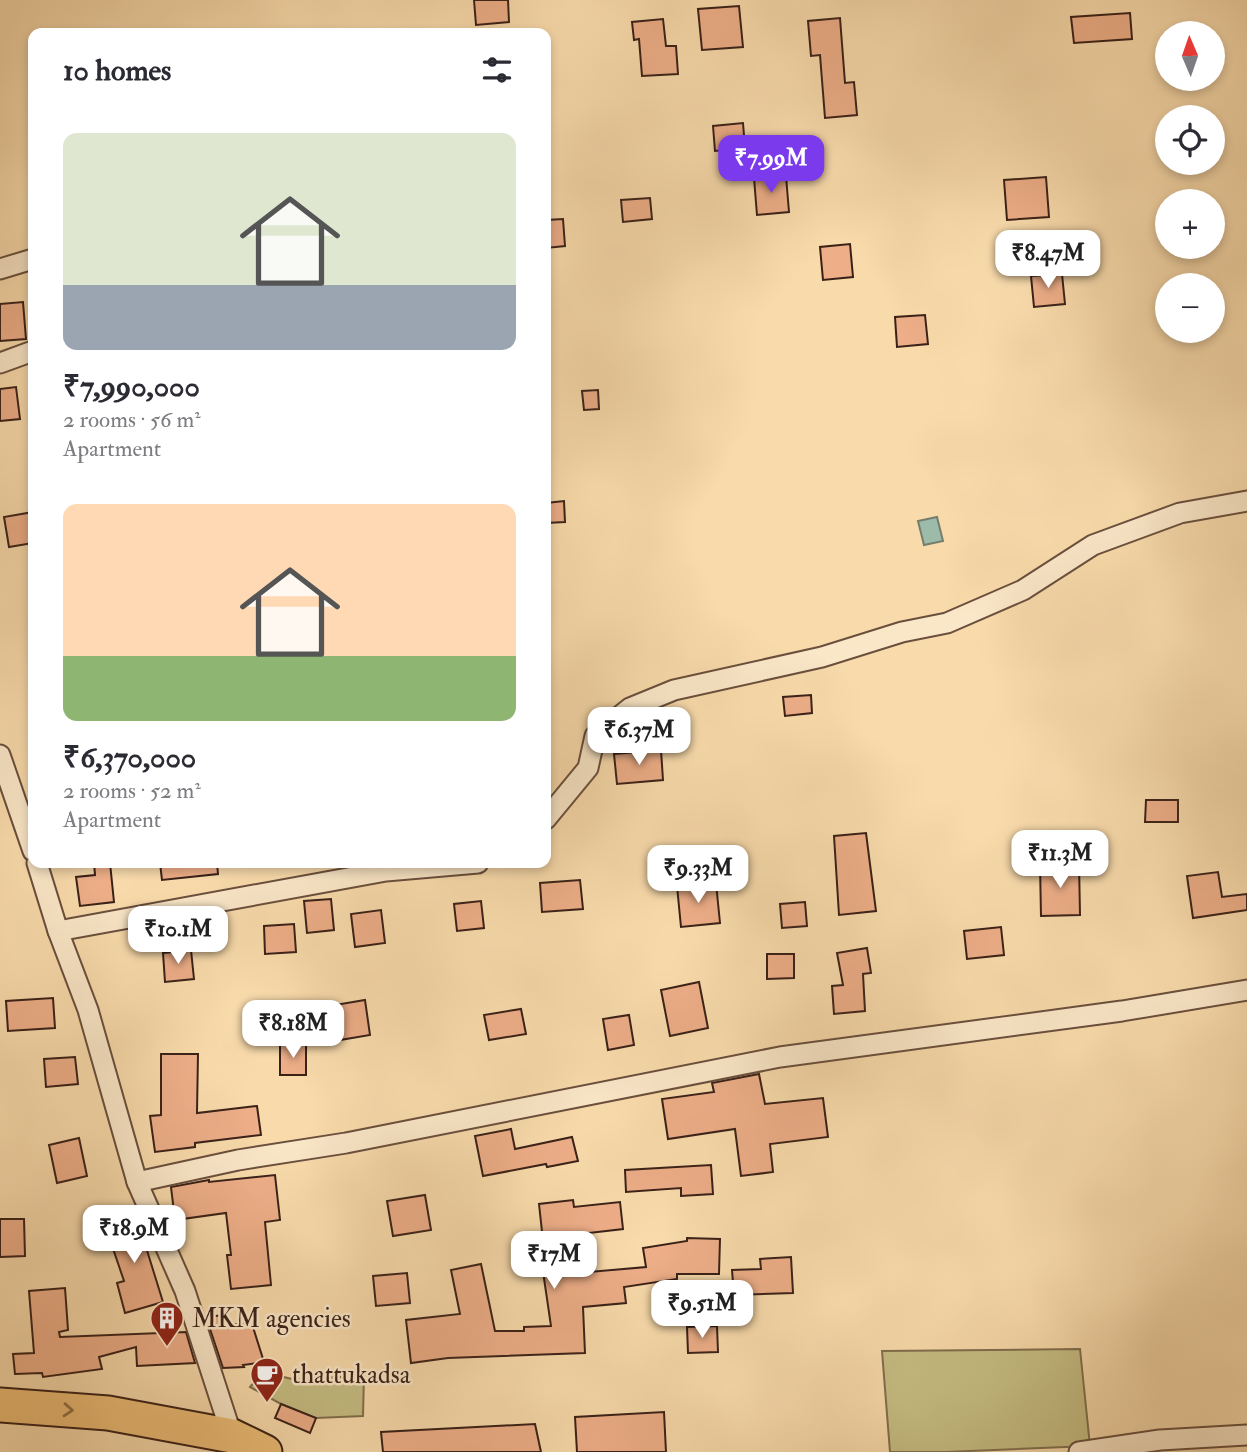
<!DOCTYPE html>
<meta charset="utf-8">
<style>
:root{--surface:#fff;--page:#f2f2f3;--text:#2b2b33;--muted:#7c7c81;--accent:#7c3aed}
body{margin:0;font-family:"IM FELL Double Pica",serif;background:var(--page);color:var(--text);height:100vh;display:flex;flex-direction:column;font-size:26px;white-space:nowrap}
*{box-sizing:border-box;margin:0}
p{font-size:23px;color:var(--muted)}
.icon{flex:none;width:38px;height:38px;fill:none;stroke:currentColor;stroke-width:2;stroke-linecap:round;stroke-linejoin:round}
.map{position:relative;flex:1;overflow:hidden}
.drawer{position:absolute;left:28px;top:28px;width:523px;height:840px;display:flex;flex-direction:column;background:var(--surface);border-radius:14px;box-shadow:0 4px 10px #0003}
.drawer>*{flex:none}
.needle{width:46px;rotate:358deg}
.tools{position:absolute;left:1155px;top:21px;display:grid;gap:14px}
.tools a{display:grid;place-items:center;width:70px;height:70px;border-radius:50%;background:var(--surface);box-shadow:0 4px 10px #0003;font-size:35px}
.price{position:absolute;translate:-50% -60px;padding:0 16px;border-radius:14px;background:#fff;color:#222;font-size:23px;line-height:46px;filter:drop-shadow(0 2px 4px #0008)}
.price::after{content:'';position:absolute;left:50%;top:42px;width:21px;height:16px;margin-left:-10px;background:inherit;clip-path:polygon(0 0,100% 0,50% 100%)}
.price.current{background:var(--accent);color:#fff}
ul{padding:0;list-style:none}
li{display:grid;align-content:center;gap:14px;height:371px;padding:0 35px}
li span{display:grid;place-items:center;height:217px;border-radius:14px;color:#555}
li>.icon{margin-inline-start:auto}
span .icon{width:126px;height:126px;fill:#fffc;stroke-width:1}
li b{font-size:30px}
h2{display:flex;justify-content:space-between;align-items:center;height:84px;padding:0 35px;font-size:30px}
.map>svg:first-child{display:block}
.green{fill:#c5bd83;stroke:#806f4e;stroke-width:2}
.water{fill:#9dbba9;stroke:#757d6f;stroke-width:2}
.building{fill:#edae88;stroke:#3a2118;stroke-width:2}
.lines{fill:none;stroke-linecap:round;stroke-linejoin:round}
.street-casing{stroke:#6a4f3d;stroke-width:23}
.highway-casing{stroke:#3a2118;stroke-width:37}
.street{stroke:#fae7c8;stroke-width:19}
.highway{stroke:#ecbd76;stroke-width:33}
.oneway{stroke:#936f47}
.labels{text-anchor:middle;stroke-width:5;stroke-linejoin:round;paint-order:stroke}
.poi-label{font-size:26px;fill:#3a2118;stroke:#fae7c8;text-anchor:start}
</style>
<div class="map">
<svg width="1247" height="1452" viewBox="0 0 1247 1452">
<rect width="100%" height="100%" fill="#f8daab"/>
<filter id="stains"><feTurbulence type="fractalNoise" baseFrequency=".00286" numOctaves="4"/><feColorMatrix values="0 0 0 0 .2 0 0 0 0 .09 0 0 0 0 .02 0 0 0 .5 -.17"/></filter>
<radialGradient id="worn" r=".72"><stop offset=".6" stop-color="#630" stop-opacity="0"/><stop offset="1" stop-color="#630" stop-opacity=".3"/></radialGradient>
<g class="green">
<polygon points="1080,1349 1090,1446 946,1452 890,1452 882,1351"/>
<polygon points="263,1372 296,1380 364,1375 363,1416 316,1418 281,1404 250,1387"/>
</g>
<polygon class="water" points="937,517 943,541 924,545 918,521"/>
<g class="building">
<polygon points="474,0 508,0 509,22 476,25"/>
<polygon points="739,6 743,47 702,50 698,9"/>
<polygon points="1130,13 1132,39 1074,43 1071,17"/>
<polygon points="840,18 845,83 854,82 857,115 825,118 820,55 811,56 808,21"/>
<polygon points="663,19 666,46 676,46 678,74 642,76 639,39 634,40 632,22"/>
<polygon points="743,123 745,148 715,151 713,126"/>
<polygon points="786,176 789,212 757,215 754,178"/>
<polygon points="1046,177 1049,217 1007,220 1004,180"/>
<polygon points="650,198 652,219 623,222 621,200"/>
<polygon points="563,219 565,246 546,248 546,220"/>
<polygon points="850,244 853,277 823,280 820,247"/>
<polygon points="1062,274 1065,304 1034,307 1031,276"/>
<polygon points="23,302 26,339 0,341 0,304"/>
<polygon points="925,315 928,344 897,347 895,317"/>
<polygon points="16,387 20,419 0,421 0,389"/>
<polygon points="598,390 599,409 584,410 582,391"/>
<polygon points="564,501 565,522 546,523 546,503"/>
<polygon points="33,512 33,543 9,547 4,517"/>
<polygon points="811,695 812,713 785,716 783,697"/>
<polygon points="661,750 663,780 617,784 614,754"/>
<polygon points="1146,800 1178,800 1178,822 1145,822"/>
<polygon points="866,833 876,911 839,915 834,836"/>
<polygon points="94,863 110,863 114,902 80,906 76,877 95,875"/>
<polygon points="160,863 217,863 218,874 162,880"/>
<polygon points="1079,863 1080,915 1041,916 1040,865"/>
<polygon points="1218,872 1222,897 1247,894 1247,910 1193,918 1187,876"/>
<polygon points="580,880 583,909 542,912 540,883"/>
<polygon points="716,883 720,923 681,927 677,886"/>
<polygon points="331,899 334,930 307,933 304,901"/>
<polygon points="481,901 484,928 457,931 454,904"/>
<polygon points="805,902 807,926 782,928 780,904"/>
<polygon points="381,910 385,943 355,947 351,914"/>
<polygon points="294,924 296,952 265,954 264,926"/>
<polygon points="1001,927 1004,955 967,959 964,931"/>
<polygon points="867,948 871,973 863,974 865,1011 834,1014 832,986 843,985 837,953"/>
<polygon points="191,950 194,979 165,982 163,953"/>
<polygon points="767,954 794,954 794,978 767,979"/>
<polygon points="699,982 708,1028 670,1036 661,990"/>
<polygon points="53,998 55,1028 8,1031 6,1001"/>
<polygon points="365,1000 370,1035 340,1040 335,1005"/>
<polygon points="521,1009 526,1034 489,1040 484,1015"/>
<polygon points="629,1015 634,1045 608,1050 603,1019"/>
<rect x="280" y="1044" width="26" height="31"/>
<polygon points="161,1054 198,1054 197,1113 257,1106 261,1135 195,1143 195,1147 155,1152 150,1116 161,1115"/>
<polygon points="75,1057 78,1084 46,1087 44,1059"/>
<polygon points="759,1074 765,1104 823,1098 828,1137 770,1144 773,1172 741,1176 735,1129 668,1139 662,1099 714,1092 712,1083"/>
<polygon points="511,1129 515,1149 572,1137 578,1161 547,1167 546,1164 483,1176 475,1136"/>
<polygon points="79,1138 87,1176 57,1183 49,1145"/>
<polygon points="711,1165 713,1194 681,1196 681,1188 626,1192 625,1170"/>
<polygon points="275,1175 280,1220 265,1222 271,1285 231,1289 227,1255 231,1255 226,1213 175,1220 171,1187 209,1180 209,1182"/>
<polygon points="425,1195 431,1230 393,1236 387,1201"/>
<polygon points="573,1200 574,1207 620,1202 623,1229 571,1235 578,1273 646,1267 643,1248 687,1241 687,1238 720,1239 719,1274 677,1274 677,1279 624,1287 626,1303 583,1307 585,1353 448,1358 411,1363 406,1320 460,1314 451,1270 481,1264 495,1331 524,1331 524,1327 551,1326 540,1251 544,1250 539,1204"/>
<polygon points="136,1215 163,1302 125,1313 117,1283 124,1281 105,1225"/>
<polygon points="0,1219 24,1219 25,1256 0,1257"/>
<polygon points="791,1257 793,1293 734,1295 732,1270 761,1269 760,1259"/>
<polygon points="407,1273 410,1303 376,1306 373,1276"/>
<polygon points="65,1288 68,1330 59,1332 60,1337 186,1332 195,1363 137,1366 136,1347 99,1357 102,1369 43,1377 42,1373 15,1374 13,1354 34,1353 29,1291"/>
<polygon points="224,1315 228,1324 252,1324 264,1362 243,1365 244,1367 223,1368 206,1317"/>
<polygon points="717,1326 718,1352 688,1353 687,1327"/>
<polygon points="281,1404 316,1418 310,1433 275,1418"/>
<polygon points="664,1412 666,1452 577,1452 575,1417"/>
<polygon points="535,1424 541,1452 383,1452 381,1432"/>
</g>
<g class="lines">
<defs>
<g id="street">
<polyline points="0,269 33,259"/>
<polyline points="0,363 33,351"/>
<polyline points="0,755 33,851"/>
<polyline points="546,819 588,768 595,736 630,708 674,690 822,657 902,632 947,623 1023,590 1093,545 1180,513 1247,501"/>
<polyline points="37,863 58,931 88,1010 137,1182 185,1291 232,1436"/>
<polyline points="58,931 386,871 478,863"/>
<polyline points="137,1182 238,1160 346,1143 780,1057 1122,1011 1247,990"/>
<polyline points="1079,1452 1160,1440 1247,1435"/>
</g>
<polyline id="highway" points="0,1405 108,1413 232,1436 265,1452"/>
</defs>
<use href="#street" class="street-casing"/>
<use href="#highway" class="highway-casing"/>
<use href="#street" class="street"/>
<use href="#highway" class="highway"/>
</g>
<defs><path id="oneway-chevron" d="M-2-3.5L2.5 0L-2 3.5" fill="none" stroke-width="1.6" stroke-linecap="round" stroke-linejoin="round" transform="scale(1.75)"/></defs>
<use class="oneway" href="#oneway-chevron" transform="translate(68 1410) rotate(4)"/>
<defs>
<symbol id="building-pin" viewBox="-11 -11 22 30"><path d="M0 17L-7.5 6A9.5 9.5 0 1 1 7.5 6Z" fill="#8f2418" stroke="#fae7c8"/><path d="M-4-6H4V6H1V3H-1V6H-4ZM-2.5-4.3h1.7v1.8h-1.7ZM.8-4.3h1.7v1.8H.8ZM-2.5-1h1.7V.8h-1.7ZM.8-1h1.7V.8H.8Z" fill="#fff"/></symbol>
<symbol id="cafe-pin" viewBox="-11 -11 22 30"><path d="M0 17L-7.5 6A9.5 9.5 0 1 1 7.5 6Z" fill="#8f2418" stroke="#fae7c8"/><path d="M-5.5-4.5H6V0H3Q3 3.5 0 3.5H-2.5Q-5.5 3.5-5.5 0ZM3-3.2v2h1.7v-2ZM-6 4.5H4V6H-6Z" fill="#fff"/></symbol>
</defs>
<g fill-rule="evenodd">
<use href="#building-pin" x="148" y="1299" width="38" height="52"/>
<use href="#cafe-pin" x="248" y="1355" width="38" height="52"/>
</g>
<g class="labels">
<g class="poi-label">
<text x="192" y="1327">MKM agencies</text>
<text x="292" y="1383">thattukadsa</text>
</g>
</g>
<rect width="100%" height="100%" filter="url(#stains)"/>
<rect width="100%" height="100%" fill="url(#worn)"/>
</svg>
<div class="tools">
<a><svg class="needle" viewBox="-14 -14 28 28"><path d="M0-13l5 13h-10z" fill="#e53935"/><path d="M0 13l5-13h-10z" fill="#7c7c81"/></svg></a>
<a><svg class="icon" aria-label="locate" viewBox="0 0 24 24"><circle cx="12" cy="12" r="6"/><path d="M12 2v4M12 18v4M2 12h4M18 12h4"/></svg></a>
<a>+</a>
<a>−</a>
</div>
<b class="price current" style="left:771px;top:195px">₹7.99M</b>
<b class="price" style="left:1048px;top:290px">₹8.47M</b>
<b class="price" style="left:639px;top:767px">₹6.37M</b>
<b class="price" style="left:1060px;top:890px">₹11.3M</b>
<b class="price" style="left:698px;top:905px">₹9.33M</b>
<b class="price" style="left:178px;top:966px">₹10.1M</b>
<b class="price" style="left:293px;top:1060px">₹8.18M</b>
<b class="price" style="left:134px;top:1265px">₹18.9M</b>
<b class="price" style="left:554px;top:1291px">₹17M</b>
<b class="price" style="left:702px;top:1340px">₹9.51M</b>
<section class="drawer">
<h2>10 homes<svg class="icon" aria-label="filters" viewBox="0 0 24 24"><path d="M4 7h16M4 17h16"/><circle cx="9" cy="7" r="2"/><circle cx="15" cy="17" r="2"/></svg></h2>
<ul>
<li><span style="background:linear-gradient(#dfe7d0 70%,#9aa5b1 0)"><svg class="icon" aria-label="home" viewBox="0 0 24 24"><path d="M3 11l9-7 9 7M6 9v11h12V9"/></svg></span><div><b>₹7,990,000</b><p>2 rooms · 56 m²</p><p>Apartment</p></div></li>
<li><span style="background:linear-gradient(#ffd9b3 70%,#8fb573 0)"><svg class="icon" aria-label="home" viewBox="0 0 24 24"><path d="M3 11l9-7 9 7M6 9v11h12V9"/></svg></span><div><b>₹6,370,000</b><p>2 rooms · 52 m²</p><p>Apartment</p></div></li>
</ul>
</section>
</div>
